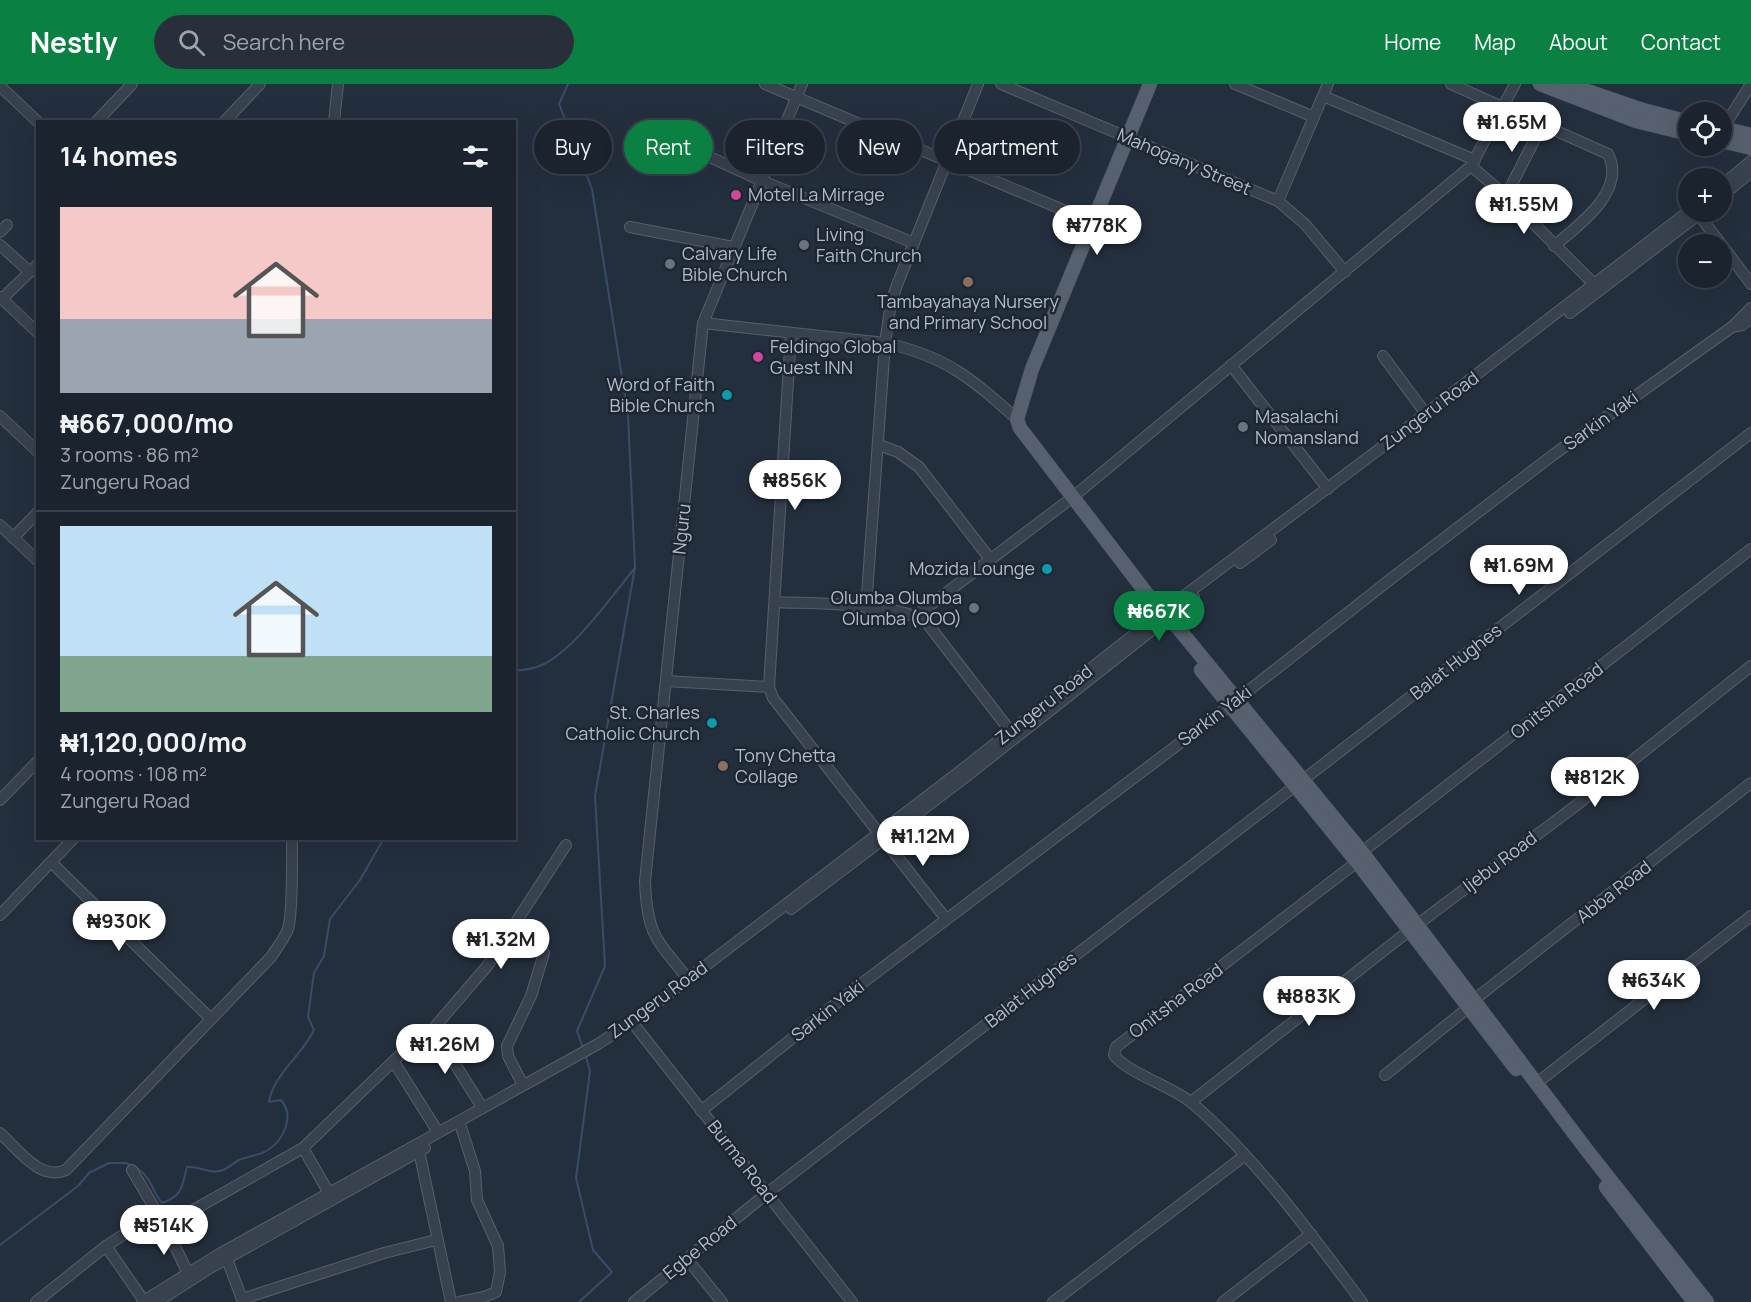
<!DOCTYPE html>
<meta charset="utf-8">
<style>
:root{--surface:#1b232e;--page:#282f3a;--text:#f1f3f6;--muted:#a0a4aa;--line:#39404a;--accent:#0b8043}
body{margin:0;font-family:Manrope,sans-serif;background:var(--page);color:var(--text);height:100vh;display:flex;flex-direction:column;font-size:22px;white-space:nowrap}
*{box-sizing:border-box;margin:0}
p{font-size:20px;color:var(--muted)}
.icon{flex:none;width:33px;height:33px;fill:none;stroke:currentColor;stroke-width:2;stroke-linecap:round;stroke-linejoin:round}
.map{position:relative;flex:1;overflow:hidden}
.drawer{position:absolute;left:36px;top:36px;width:480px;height:720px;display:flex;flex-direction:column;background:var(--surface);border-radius:0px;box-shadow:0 6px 24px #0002,0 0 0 2px var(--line)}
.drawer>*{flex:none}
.banner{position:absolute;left:534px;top:36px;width:570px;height:54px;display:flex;gap:12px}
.controls{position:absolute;left:1678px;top:18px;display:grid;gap:12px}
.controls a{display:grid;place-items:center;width:54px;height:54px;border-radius:50%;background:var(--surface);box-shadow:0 6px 24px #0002,0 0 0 2px var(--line);font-size:30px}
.price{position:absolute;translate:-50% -51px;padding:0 14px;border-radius:21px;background:#fff;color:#222;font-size:20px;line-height:39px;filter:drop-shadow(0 2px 3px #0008)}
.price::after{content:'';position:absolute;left:50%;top:36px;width:18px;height:14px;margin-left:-9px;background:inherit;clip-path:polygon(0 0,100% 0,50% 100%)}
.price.selected{background:var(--accent);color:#fff}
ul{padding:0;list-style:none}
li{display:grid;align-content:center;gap:12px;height:318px;padding:0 24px}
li+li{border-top:2px solid var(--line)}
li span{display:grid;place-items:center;height:186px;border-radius:0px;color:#555}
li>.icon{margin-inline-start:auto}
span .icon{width:108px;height:108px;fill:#fffc;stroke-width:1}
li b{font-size:26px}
h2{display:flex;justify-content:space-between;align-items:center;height:72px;padding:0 24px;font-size:26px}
.pill{padding:0 21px;border-radius:27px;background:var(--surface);box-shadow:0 6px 24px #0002,0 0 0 2px var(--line);font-size:21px;line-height:54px}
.pill.selected{background:var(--accent);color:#fff}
header{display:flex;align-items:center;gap:36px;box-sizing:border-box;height:84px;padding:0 30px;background:var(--accent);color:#fff}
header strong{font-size:28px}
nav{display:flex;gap:33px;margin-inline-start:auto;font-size:21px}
.search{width:420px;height:54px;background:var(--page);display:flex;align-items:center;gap:15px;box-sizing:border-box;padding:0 21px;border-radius:33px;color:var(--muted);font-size:22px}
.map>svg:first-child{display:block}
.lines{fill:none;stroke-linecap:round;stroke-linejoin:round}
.stream{stroke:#394c67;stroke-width:2}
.minor-casing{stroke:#565f6c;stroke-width:12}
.major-casing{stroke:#414a57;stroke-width:15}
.minor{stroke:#38414e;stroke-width:10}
.major{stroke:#56606e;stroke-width:14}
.hotel-dot{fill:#d1479c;stroke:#1d2633;stroke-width:2}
.worship-dot{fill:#6b7280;stroke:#1d2633;stroke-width:2}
.education-dot{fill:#8d6e63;stroke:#1d2633;stroke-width:2}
.culture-dot{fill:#0f9aa8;stroke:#1d2633;stroke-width:2}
.labels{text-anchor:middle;stroke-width:5;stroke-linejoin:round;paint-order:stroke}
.street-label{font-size:18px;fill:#b4bcc9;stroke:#1d2633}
.poi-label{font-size:18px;fill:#b4bcc9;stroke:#1d2633;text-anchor:start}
</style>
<header>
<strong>Nestly</strong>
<div class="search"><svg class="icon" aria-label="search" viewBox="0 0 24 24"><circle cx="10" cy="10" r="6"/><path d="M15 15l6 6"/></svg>Search here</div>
<nav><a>Home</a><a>Map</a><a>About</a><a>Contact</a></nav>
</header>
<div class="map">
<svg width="1751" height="1218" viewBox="0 0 1751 1218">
<rect width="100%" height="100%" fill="#242f3e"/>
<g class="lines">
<g class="stream">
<polyline points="568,0 559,20 592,105 628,331 635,483 595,712 605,882 577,947 583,964"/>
<path d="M514,587C523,586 534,585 542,581C573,567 612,512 634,485"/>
<path d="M137,1084C151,1093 152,1107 162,1119C183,1112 182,1102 187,1083C200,1082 210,1091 223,1086C229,1084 233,1079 239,1076C247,1072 258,1072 266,1067C284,1057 295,1032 281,1016L269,1018C273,991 303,970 314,946L308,933L314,889L324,872L330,835L360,796L384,754"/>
<polyline points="0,1161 78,1102 89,1089 109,1079 126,1079 132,1082"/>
<polyline points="579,1218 612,1188 593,1166 576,1094 590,987 586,973"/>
</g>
<defs>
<g id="minor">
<polyline points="765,0 1094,139"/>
<polyline points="1001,0 1278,117 1305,140 1345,188"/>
<polyline points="1235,0 1314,33"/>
<path d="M1451,0L1608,70C1627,107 1579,141 1554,162"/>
<polyline points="0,2 38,38"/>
<polyline points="1323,12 1475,76"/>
<polyline points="96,38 132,0"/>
<polyline points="224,38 260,0"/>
<polyline points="334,38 338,0"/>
<polyline points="1723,44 1751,0"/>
<polyline points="679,59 760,96 914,159"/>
<polyline points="1471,82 1506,112 1595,201"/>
<polyline points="1722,101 1751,77"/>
<polyline points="1506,112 1543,39"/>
<polyline points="1722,112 1751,88"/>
<polyline points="1278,117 1328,0"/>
<polyline points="1698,130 1721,160"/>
<polyline points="630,143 733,163"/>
<polyline points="0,148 7,141"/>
<polyline points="0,161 30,188"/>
<polyline points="1722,161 1751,200"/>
<polyline points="0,213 38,249"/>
<polyline points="2,215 38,180"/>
<polyline points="1570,229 1702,128"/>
<path d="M703,239L885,259C946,272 972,295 1017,335"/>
<polyline points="1732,243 1742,241 1751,234"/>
<polyline points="791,249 769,603 773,614 946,835"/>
<polyline points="1383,272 1426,330"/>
<polyline points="1231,281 1328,405"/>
<polyline points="0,332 38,368"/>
<polyline points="879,361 898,368 919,383 990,475"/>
<polyline points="0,441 38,477"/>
<polyline points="13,454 38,428"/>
<polyline points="1240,479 1271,456"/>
<path d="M775,518C810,520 902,518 927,539L1011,648"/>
<polyline points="866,524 885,259 891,219 897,201 978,0"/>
<polyline points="917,531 1073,413 1471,82 1515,0"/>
<polyline points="666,597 769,603"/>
<polyline points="1303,696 1751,349"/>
<polyline points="0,716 38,677"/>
<polyline points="1362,768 1751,465"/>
<polyline points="51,778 211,935"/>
<path d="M1357,778L1116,963L1114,971C1127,989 1172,1002 1192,1019C1257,1075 1310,1149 1362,1218"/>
<polyline points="791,825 963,695 1194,513"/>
<polyline points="0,831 74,754"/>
<polyline points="1418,840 1574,723 1751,582"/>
<path d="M688,895C656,855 647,851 645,797L703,239L802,0"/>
<polyline points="1475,915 1751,699"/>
<polyline points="632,938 852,1218"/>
<polyline points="433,945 482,1023"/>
<polyline points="394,978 438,1048"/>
<polyline points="1385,991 1469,923"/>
<polyline points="1538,998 1751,832"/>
<polyline points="523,1001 508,972 507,962 531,912 544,869"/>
<polyline points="1191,1018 1410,846"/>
<polyline points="701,1027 853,906 1229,622 1392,494 1553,371 1732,243 1751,224"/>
<path d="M0,1049C17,1064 40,1098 66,1086L271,873C277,864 284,855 288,845C293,829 292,773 292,754"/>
<polyline points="303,1064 329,1109"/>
<polyline points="419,1067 451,1218"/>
<polyline points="132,1086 165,1142 188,1189"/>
<polyline points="165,1142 303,1064 406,965 433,945 488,881 566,761"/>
<polyline points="106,1162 144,1217"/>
<polyline points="227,1175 243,1218"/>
<polyline points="687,1175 722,1218"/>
<polyline points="242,1215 384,1169 436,1156"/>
<polyline points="36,1218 106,1162 157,1129"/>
<polyline points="142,1218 221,1169 598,960 632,938 955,691 1164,527 1390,357 1689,127"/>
<polyline points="157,1218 210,1184 425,1064"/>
<polyline points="459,1218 484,1213 496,1208 500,1188 498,1162 477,1116 475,1087 461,1043"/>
<polyline points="634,1218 766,1110 1295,702"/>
<polyline points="1053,1218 1244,1072"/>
<polyline points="1223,1218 1311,1150"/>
</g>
<g id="major">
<polyline points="1150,0 1032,285 1017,335 1020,344 1157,523 1164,527 1362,768 1589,1069 1707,1218"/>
<polyline points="1540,0 1636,37 1689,50"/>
<polyline points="1567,0 1643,26 1689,38"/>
<polyline points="1722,44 1751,51"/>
<polyline points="1722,57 1751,64"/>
<polyline points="1201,586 1357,778 1516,985"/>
<polyline points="1606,1103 1694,1218"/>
</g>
</defs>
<use href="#minor" class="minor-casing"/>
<use href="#major" class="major-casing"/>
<use href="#minor" class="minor"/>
<use href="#major" class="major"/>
</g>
<g class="hotel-dot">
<circle cx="736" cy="111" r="6"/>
<circle cx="758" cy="273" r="6"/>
</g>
<g class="worship-dot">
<circle cx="804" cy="161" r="6"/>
<circle cx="670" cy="180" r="6"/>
<circle cx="1243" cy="343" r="6"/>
<circle cx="974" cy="524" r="6"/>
</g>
<g class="education-dot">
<circle cx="968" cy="198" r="6"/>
<circle cx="723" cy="682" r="6"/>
</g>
<g class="culture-dot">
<circle cx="727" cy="311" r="6"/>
<circle cx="1047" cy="485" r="6"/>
<circle cx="712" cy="639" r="6"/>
</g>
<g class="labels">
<g class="street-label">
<text transform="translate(1184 78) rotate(23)" y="6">Mahogany Street</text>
<text transform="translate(1430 327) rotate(-37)" y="6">Zungeru Road</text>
<text transform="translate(1601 337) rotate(-36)" y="6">Sarkin Yaki</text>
<text transform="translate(682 445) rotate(-84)" y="6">Nguru</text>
<text transform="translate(1456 578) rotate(-38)" y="6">Balat Hughes</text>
<text transform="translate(1557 617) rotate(-38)" y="6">Onitsha Road</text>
<text transform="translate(1044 621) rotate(-38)" y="6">Zungeru Road</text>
<text transform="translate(1215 632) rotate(-37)" y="6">Sarkin Yaki</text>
<text transform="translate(1500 778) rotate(-37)" y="6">Ijebu Road</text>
<text transform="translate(1614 808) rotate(-38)" y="6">Abba Road</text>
<text transform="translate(1031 906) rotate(-38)" y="6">Balat Hughes</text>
<text transform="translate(658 916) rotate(-36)" y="6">Zungeru Road</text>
<text transform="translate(1176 917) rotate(-37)" y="6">Onitsha Road</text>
<text transform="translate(828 927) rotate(-38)" y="6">Sarkin Yaki</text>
<text transform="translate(742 1078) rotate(52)" y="6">Burma Road</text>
<text transform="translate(700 1164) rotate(-39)" y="6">Egbe Road</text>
</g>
<g class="poi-label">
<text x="748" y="117">Motel La Mirrage</text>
<text x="816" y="157">Living<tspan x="816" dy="21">Faith Church</tspan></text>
<text x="682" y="176">Calvary Life<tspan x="682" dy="21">Bible Church</tspan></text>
<text x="968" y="224" text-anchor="middle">Tambayahaya Nursery<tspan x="968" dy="21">and Primary School</tspan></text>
<text x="770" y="269">Feldingo Global<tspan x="770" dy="21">Guest INN</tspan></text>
<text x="715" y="307" text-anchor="end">Word of Faith<tspan x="715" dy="21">Bible Church</tspan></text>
<text x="1255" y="339">Masalachi<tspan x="1255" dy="21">Nomansland</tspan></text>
<text x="1035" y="491" text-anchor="end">Mozida Lounge</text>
<text x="962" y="520" text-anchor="end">Olumba Olumba<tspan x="962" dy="21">Olumba (OOO)</tspan></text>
<text x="700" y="635" text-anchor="end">St. Charles<tspan x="700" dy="21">Catholic Church</tspan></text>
<text x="735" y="678">Tony Chetta<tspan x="735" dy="21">Collage</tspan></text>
</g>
</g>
</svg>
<div class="controls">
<a><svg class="icon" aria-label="locate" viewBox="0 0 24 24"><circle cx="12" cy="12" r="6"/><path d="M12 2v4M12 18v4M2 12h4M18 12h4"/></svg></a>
<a>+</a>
<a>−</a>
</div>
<b class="price" style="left:1512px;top:69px">₦1.65M</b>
<b class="price" style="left:1524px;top:151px">₦1.55M</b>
<b class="price" style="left:1097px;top:172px">₦778K</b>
<b class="price" style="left:795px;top:427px">₦856K</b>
<b class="price" style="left:1519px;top:512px">₦1.69M</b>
<b class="price selected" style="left:1159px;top:558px">₦667K</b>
<b class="price" style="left:1595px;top:724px">₦812K</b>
<b class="price" style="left:923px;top:783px">₦1.12M</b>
<b class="price" style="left:119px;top:868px">₦930K</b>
<b class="price" style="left:501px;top:886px">₦1.32M</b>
<b class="price" style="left:1654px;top:927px">₦634K</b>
<b class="price" style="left:1309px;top:943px">₦883K</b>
<b class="price" style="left:445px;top:991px">₦1.26M</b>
<b class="price" style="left:164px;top:1172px">₦514K</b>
<div class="banner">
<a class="pill">Buy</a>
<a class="pill selected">Rent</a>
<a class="pill">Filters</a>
<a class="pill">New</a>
<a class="pill">Apartment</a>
</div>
<section class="drawer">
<h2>14 homes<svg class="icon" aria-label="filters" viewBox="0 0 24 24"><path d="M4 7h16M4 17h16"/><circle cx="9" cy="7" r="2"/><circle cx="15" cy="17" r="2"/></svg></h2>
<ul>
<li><span style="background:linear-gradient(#f6c9c9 60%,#9aa5b1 0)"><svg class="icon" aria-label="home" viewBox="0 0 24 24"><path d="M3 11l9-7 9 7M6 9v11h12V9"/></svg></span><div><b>₦667,000/mo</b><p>3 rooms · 86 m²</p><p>Zungeru Road</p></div></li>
<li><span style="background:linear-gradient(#bfe0f5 70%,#7fa58c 0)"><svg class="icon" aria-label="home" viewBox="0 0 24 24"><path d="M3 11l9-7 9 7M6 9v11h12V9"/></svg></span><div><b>₦1,120,000/mo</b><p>4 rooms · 108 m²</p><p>Zungeru Road</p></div></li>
</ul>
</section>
</div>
